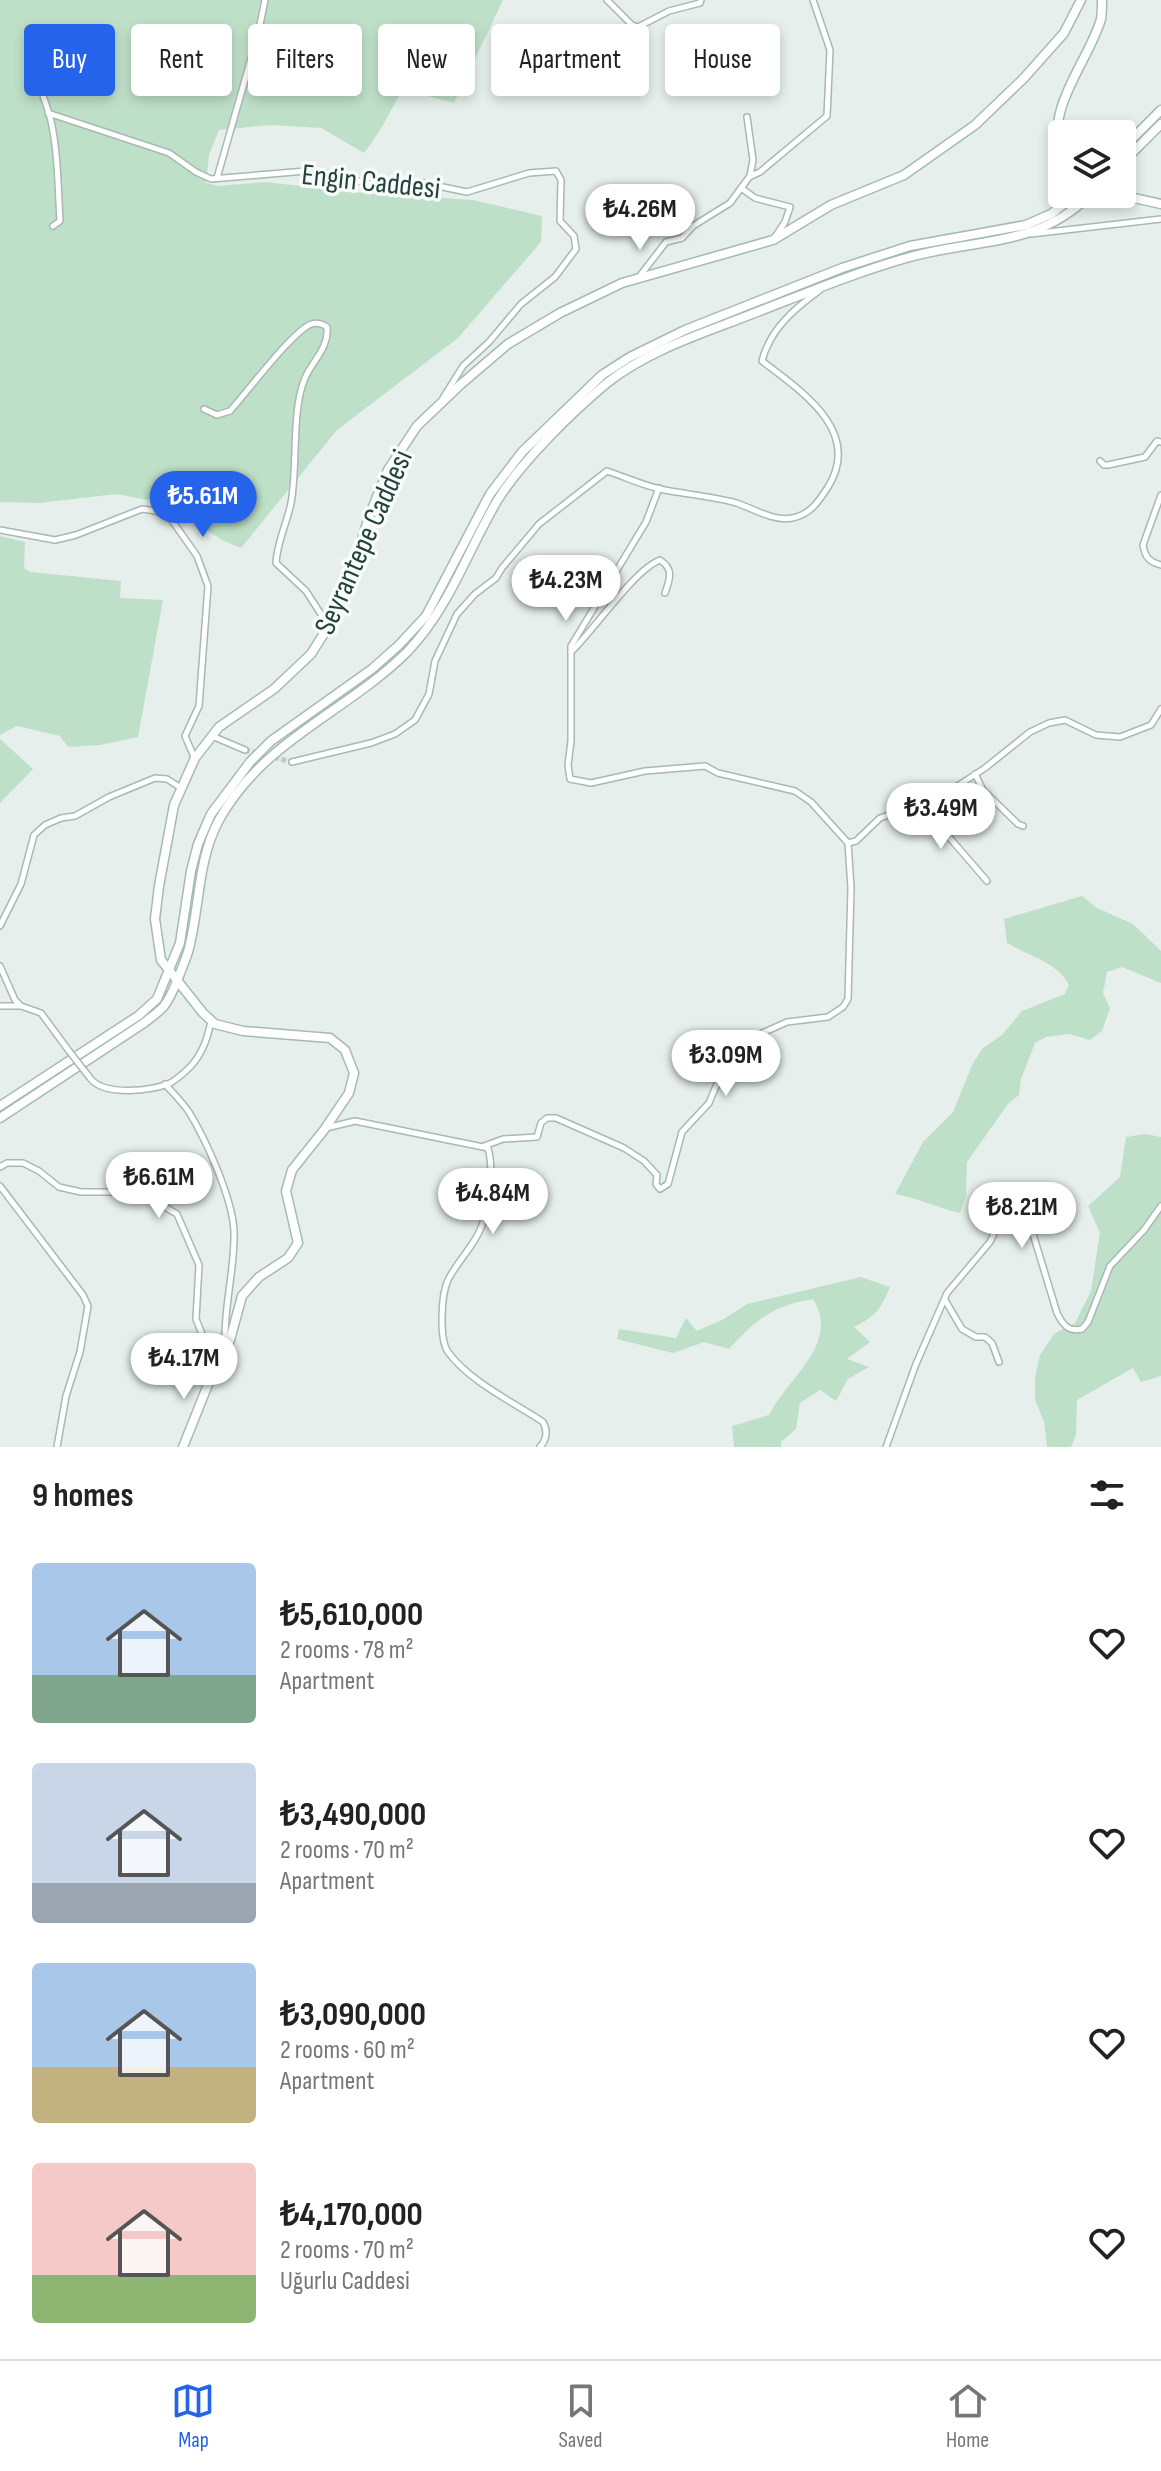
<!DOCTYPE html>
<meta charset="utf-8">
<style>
:root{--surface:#fff;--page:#f6f6f6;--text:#222;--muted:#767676;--line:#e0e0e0;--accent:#2563eb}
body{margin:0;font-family:"Sofia Sans Condensed",sans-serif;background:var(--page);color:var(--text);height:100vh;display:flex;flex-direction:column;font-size:30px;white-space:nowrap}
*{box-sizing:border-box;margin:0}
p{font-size:26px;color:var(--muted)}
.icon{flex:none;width:44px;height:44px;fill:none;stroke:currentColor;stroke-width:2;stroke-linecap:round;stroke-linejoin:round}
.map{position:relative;height:1447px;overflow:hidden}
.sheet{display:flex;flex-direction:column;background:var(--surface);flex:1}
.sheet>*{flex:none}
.hud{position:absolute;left:24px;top:24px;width:1114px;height:72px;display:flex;gap:16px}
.tools{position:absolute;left:1048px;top:120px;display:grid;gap:16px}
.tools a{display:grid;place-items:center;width:88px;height:88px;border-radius:8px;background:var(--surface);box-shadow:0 4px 12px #0003;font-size:40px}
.price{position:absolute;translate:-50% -68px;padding:0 18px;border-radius:28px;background:#fff;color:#222;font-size:26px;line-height:52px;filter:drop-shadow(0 2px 4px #0008)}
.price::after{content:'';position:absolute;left:50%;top:48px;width:24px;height:18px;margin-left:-12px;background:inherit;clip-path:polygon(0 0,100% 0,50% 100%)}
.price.on{background:var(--accent);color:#fff}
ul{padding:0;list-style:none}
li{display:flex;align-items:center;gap:24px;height:200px;padding:0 32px}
li span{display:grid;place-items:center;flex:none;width:224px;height:160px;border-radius:8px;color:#555}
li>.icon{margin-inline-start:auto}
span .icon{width:96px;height:96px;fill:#fffc;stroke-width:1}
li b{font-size:34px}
h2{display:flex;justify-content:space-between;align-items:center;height:96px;padding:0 32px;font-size:34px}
.pill{padding:0 28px;border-radius:8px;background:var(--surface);box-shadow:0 4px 12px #0003;font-size:28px;line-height:72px}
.pill.on{background:var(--accent);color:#fff}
.menu{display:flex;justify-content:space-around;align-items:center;height:112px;border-top:2px solid var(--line);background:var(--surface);font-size:22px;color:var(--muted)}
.menu a{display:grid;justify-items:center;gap:4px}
.menu .on{color:var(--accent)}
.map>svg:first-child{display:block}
.green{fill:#bfe0c8}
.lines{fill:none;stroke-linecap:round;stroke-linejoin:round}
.street-tunnel{stroke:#bfccc8;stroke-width:5;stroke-dasharray:5 2.5;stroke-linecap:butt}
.street-casing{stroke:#a8b8b2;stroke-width:8}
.secondary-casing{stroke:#a4bbb3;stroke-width:11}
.street{stroke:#fff;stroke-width:5}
.secondary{stroke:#fff;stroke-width:8}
.street-bridge-casing{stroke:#a8b8b2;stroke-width:8;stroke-linecap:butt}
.street-bridge{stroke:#fff;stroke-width:5}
.labels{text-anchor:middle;stroke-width:7;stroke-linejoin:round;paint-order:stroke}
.street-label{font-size:30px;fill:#24423a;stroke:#f7fbf9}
</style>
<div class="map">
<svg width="1161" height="1447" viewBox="0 0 1161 1447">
<rect width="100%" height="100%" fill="#e6efeb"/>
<g class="green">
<path d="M0,0H503L454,103L428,96V74L415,68C396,97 386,126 364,153L321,128L270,125L219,130L209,155L206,183L218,186L266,182L352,192L473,200L542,216L541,242L458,338L337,430L241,548L222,540L168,504L117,494L39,503L0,502Z"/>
<polygon points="0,536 25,542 24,568 30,572 121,581 120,598 163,600 138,737 100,745 68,747 60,736 17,726 0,735"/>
<polygon points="0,739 33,769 0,803"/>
<path d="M1082,896L1097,908L1133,924L1161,951V983L1122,967L1107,972L1103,993L1110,1008L1102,1031L1090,1040L1069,1034L1046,1037L1035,1043L1021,1079L1019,1095L1008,1104L967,1162L966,1196L960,1213C938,1208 918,1198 895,1194L923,1142L953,1112L973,1063L983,1048L1002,1035L1022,1011L1065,994L1069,985C1058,962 1028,956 1007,943L1004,919Z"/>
<polygon points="1145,1134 1161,1137 1161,1376 1141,1382 1133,1368 1077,1400 1076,1435 1071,1447 1047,1447 1044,1421 1035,1400 1035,1378 1040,1355 1054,1334 1075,1323 1091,1291 1100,1233 1088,1206 1120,1177 1126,1137"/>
<path d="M861,1277L890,1287C881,1309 876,1316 854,1327L870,1342L847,1359L869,1367L848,1379L836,1401L820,1390L800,1403L796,1429L781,1442V1447H734L732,1426L769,1415C787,1378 841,1344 813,1299C774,1305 755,1320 729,1349L704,1342L673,1353L617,1339L619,1329L676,1338L686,1318L697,1331L724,1319L747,1304Z"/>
</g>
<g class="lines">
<polyline class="street-tunnel" points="245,750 292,762"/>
<defs>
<g id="street">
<polyline points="607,0 632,25 638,27 669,11 700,3 701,0"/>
<path d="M37,42C30,71 44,93 51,121C58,153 58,188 60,221L53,226"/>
<polyline points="48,113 169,153 196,172 211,179 306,171 331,174 378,186 418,182 467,192 529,173 556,171 561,180 560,221 574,236 576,249 555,277 521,304 489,342 463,366 443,398"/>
<polyline points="751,176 760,172 827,116 830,50 813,0"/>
<polyline points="217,178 258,34 265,0"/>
<polyline points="741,188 755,198 790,207 785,222 775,237"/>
<polyline points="1031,234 1161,219"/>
<polyline points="639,277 666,242 682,238 693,226 730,203 750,176 753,160 747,117"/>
<path d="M204,409L217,415L230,411C247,392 289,336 309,325C315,322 321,323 327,327C329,348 313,360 305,378C291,411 298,466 291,503C287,523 277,542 276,563L306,591L328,625"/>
<polyline points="1100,461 1104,465 1108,465 1145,457 1157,441 1161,442"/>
<polyline points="659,488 646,522 571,646 571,741 568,765 570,779 591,783 645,771 705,766 718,773 795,791 811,802 848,843 856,841 880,818 939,798 985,768 1030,732 1049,723 1065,720 1096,735 1120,737 1151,725 1161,709"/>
<path d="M1161,495L1143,545C1145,558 1150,562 1161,565"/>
<polyline points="0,530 55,540 76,535 142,509 156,511 171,519 197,556 208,586 199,706 185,736 194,757"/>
<path d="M571,652C595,629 634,570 660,560C674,569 670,579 665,593"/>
<polyline points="212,736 245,750"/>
<path d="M292,762L371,743L395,734L415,720L429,694L435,661L457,614L475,594L496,578L502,568L539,524L607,471C625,477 642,485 660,489C684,494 709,496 733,502C751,507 773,522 792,518C810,515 819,501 828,487C863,431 801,391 762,361C770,329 794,309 820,290"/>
<polyline points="975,774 983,790 1018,824 1023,826"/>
<polyline points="924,802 930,815 987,881"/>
<polyline points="0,926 21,884 34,835 45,825 61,818 75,816 109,797 155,778 167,779 181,788"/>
<polyline points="0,966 15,1000 21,1006 41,1013 69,1051"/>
<polyline points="0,1006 20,1006"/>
<path d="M90,1078C103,1096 153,1092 172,1082C178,1078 186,1071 191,1066C202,1054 208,1037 211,1021"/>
<path d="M165,1084C173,1093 182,1102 189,1112C206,1140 233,1199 234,1232C235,1271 223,1308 225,1348"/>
<path d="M326,1128L355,1121L488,1148C494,1170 490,1200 483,1222C477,1243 458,1260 448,1280C441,1295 439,1339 448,1352C470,1382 513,1402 543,1422C548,1431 547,1439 540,1447"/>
<polyline points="484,1146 503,1139 537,1137 541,1123 547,1118 556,1118 624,1148 644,1161 657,1175 656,1184 660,1189 668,1184 682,1132 709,1103 733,1046 787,1022 828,1017 843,1007 848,999 851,888 848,843"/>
<polyline points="0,1167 7,1163 23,1163 39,1171 59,1187 81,1192 139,1192 177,1214 199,1265 196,1319 215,1367"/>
<polyline points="0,1186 83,1295 88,1306 80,1352 66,1396 57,1447"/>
<polyline points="945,1300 962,1329 976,1337 985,1337 992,1343 999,1362"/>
<path d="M886,1447L916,1364L947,1293L990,1242L1012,1196L1019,1194L1023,1201L1057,1313C1063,1325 1068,1332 1082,1329L1088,1322L1110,1266L1144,1230L1161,1206"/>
</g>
<g id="secondary">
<polyline points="1122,149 1161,110"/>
<path d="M1062,155C1043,110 1089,61 1101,19C1102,13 1102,6 1102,0"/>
<polyline points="1122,163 1161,124"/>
<polyline points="1116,194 1161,204"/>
<polyline points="0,1106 138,1016 157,999 180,943 191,871 198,844 211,814 250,762 271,741 372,669 399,645 426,616 490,494 522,452 602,375 630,357 685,330 842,268 910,246 1026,225 1051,214 1077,194"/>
<path d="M0,1118L144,1023C150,1018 159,1012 164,1006C171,997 175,986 179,976C183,965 188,955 190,944C200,902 198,859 219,820C264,739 346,713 408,651C449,608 467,552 497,501C521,462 571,413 607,383C648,350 704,333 752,314C804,294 856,272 910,257C978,238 1037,248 1091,194"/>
<polyline points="183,1447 215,1367 230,1340 242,1296 259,1277 288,1258 298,1243 286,1191 292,1170 324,1130 349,1093 354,1073 345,1050 330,1038 243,1031 215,1024 203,1013 161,960 155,919 159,886 174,805 195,758 219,727 274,689 311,654 340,608 370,514 388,470 417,426 460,385 508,344 560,313 622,283 773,240 831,205 904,175 975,125 1024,78 1064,33 1081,0"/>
</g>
</defs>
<use href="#street" class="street-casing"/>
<use href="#secondary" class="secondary-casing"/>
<use href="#street" class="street"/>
<use href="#secondary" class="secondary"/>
<defs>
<polyline id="street-bridge" points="69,1051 90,1078"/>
</defs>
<use href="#street-bridge" class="street-bridge-casing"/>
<use href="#street-bridge" class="street-bridge"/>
</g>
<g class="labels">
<g class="street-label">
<text transform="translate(371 181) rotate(6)" y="10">Engin Caddesi</text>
<text transform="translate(363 542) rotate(-66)" y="10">Seyrantepe Caddesi</text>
</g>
</g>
</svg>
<div class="tools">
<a><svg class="icon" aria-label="layers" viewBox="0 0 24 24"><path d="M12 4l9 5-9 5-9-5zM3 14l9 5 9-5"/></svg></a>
</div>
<b class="price" style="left:640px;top:252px">₺4.26M</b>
<b class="price on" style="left:203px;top:539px">₺5.61M</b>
<b class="price" style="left:566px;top:623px">₺4.23M</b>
<b class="price" style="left:941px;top:851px">₺3.49M</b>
<b class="price" style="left:726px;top:1098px">₺3.09M</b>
<b class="price" style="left:159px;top:1220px">₺6.61M</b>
<b class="price" style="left:493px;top:1236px">₺4.84M</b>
<b class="price" style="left:1022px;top:1250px">₺8.21M</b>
<b class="price" style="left:184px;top:1401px">₺4.17M</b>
<div class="hud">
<a class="pill on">Buy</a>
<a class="pill">Rent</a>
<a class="pill">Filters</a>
<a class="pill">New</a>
<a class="pill">Apartment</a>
<a class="pill">House</a>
</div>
</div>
<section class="sheet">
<h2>9 homes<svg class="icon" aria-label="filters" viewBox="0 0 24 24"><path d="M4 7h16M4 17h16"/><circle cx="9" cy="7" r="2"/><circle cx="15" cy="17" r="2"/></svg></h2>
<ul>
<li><span style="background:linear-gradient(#a9c7e8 70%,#7fa58c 0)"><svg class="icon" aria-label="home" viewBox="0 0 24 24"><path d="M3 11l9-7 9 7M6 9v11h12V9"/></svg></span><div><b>₺5,610,000</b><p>2 rooms · 78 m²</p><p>Apartment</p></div><svg class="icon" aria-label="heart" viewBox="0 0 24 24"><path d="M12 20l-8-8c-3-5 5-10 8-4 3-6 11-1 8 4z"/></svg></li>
<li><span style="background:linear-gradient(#c9d6e8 75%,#9aa5b1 0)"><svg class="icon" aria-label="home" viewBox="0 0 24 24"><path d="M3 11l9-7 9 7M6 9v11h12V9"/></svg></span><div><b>₺3,490,000</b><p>2 rooms · 70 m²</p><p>Apartment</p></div><svg class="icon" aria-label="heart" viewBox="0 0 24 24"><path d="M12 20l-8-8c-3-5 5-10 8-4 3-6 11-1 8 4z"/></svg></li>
<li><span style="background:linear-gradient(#a9c7e8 65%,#c2b280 0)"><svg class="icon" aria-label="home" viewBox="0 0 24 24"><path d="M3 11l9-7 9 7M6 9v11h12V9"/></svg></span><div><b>₺3,090,000</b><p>2 rooms · 60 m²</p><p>Apartment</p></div><svg class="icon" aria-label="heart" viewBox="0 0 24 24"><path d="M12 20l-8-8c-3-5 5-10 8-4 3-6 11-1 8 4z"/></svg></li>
<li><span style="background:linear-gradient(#f6c9c9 70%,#8fb573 0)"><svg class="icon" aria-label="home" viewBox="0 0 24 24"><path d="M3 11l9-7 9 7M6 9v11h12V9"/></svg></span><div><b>₺4,170,000</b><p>2 rooms · 70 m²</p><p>Uğurlu Caddesi</p></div><svg class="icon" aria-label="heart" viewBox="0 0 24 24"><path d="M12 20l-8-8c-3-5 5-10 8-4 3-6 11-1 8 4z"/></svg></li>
</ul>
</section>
<nav class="menu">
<a class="on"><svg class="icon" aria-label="map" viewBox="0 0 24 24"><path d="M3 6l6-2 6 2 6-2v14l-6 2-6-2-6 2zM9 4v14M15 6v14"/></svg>Map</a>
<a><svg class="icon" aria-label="saved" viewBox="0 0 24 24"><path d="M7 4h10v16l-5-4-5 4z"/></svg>Saved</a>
<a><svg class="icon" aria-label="home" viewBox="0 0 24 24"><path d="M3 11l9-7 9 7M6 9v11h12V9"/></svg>Home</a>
</nav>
